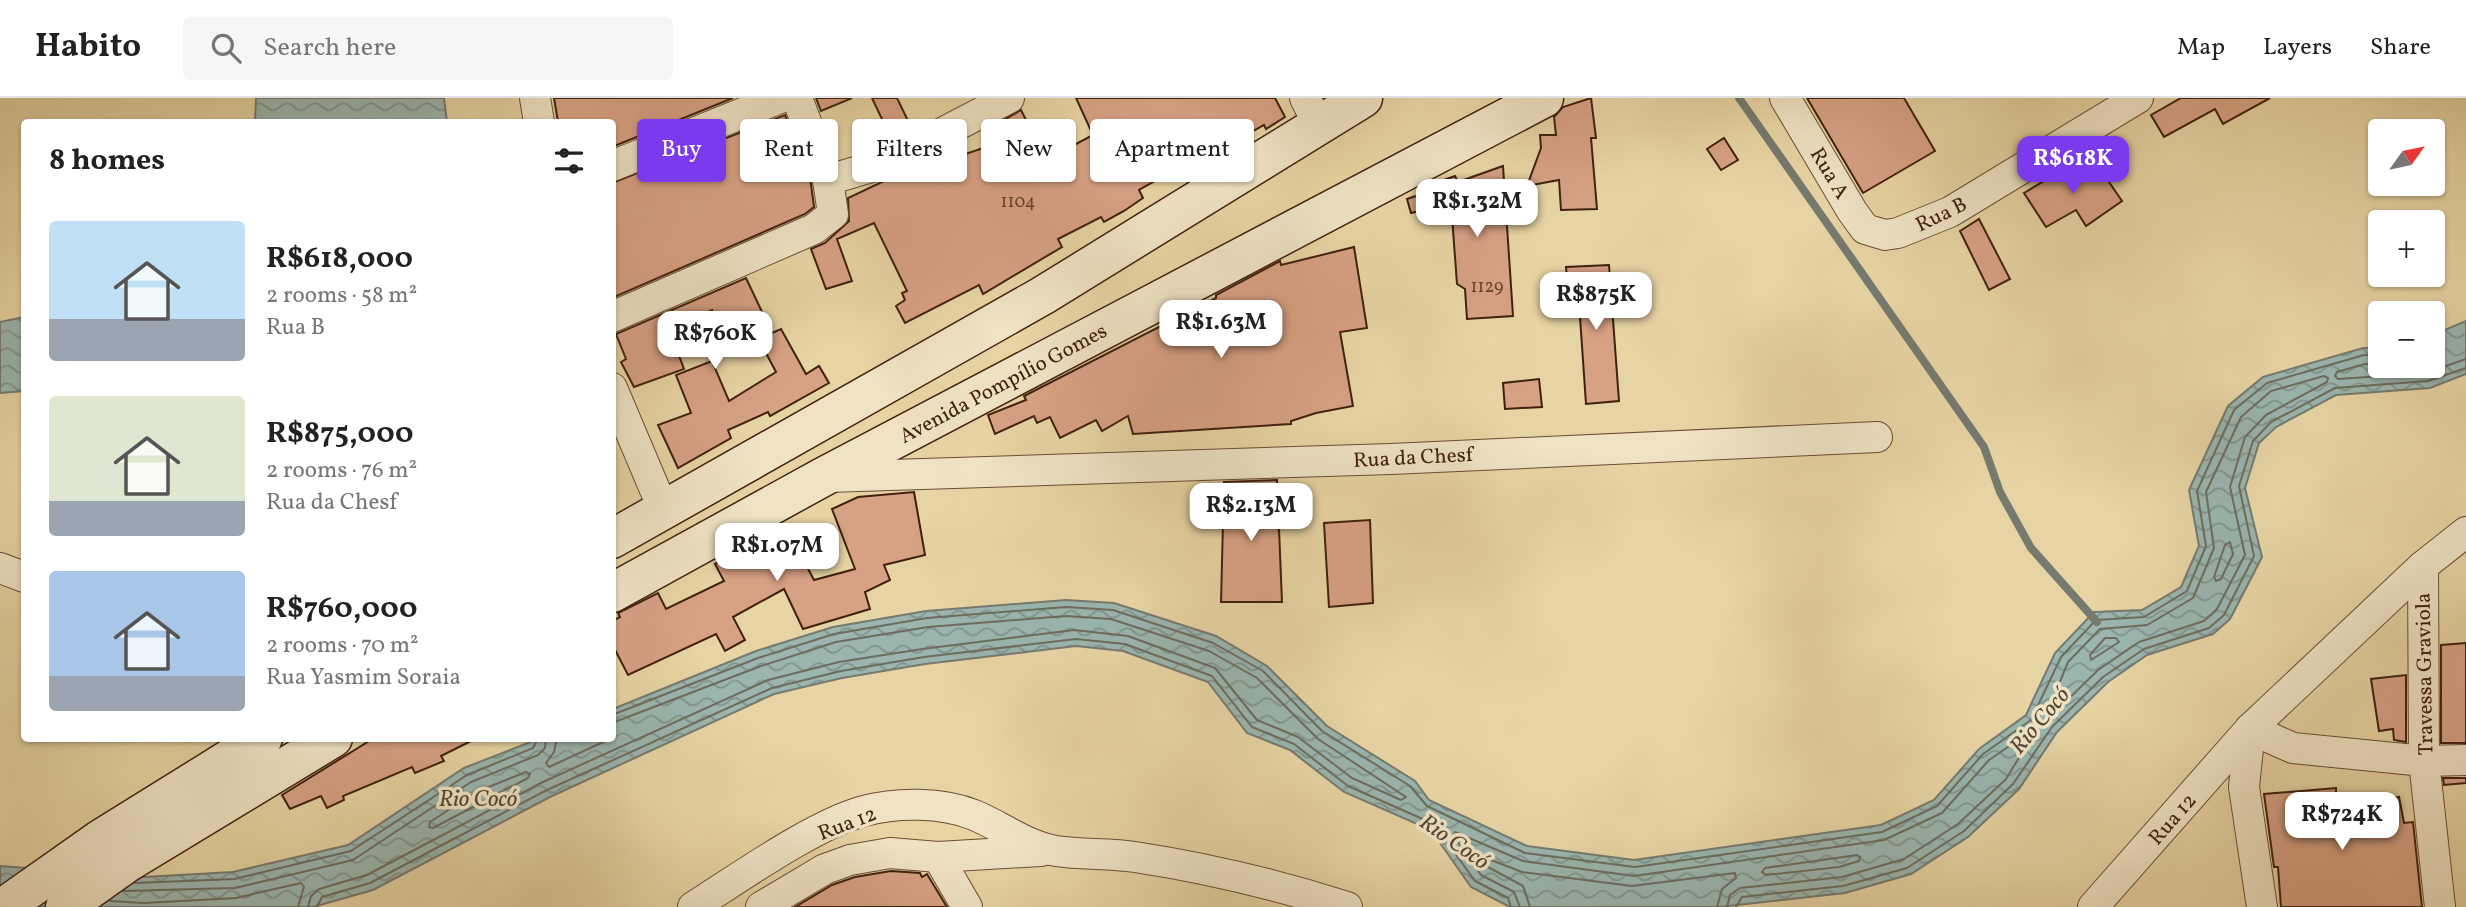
<!DOCTYPE html>
<meta charset="utf-8">
<style>
:root{--surface:#fff;--page:#f6f6f6;--text:#222;--muted:#767676;--line:#e0e0e0;--accent:#7c3aed}
body{margin:0;font-family:Vollkorn,serif;background:var(--page);color:var(--text);height:100vh;display:flex;flex-direction:column;font-size:26px;white-space:nowrap}
*{box-sizing:border-box;margin:0}
p{font-size:23px;color:var(--muted)}
.icon{flex:none;width:38px;height:38px;fill:none;stroke:currentColor;stroke-width:2;stroke-linecap:round;stroke-linejoin:round}
.map{position:relative;flex:1;overflow:hidden}
.sheet{position:absolute;left:21px;top:21px;width:595px;height:623px;display:flex;flex-direction:column;background:var(--surface);border-radius:7px;box-shadow:0 2px 5px #0004}
.sheet>*{flex:none}
.guide{position:absolute;left:637px;top:21px;width:665px;height:63px;display:flex;gap:14px}
.needle{width:46px;rotate:57deg}
.tools{position:absolute;left:2368px;top:21px;display:grid;gap:14px}
.tools a{display:grid;place-items:center;width:77px;height:77px;border-radius:7px;background:var(--surface);box-shadow:0 2px 5px #0004;font-size:35px}
.price{position:absolute;translate:-50% -60px;padding:0 16px;border-radius:14px;background:#fff;color:#222;font-size:23px;line-height:46px;filter:drop-shadow(0 2px 4px #0008)}
.price::after{content:'';position:absolute;left:50%;top:42px;width:21px;height:16px;margin-left:-10px;background:inherit;clip-path:polygon(0 0,100% 0,50% 100%)}
.price.on{background:var(--accent);color:#fff}
ul{padding:0;list-style:none}
li{display:flex;align-items:center;gap:21px;height:175px;padding:0 28px}
li span{display:grid;place-items:center;flex:none;width:196px;height:140px;border-radius:7px;color:#555}
li>.icon{margin-inline-start:auto}
span .icon{width:84px;height:84px;fill:#fffc;stroke-width:1}
li b{font-size:30px}
h2{display:flex;justify-content:space-between;align-items:center;height:84px;padding:0 28px;font-size:30px}
.pill{padding:0 24px;border-radius:7px;background:var(--surface);box-shadow:0 2px 5px #0004;font-size:24px;line-height:63px}
.pill.on{background:var(--accent);color:#fff}
header{display:flex;align-items:center;gap:42px;box-sizing:border-box;height:98px;padding:0 35px;background:var(--surface);border-bottom:2px solid var(--line)}
header strong{font-size:33px}
nav{display:flex;gap:38px;margin-inline-start:auto;font-size:24px}
.search{width:490px;height:63px;background:var(--page);display:flex;align-items:center;gap:18px;box-sizing:border-box;padding:0 24px;border-radius:7px;color:var(--muted);font-size:26px}
.map>svg:first-child{display:block}
.water{fill:url(#water-waves);stroke:#767a6f;stroke-width:2}
.lines{fill:none;stroke-linecap:round;stroke-linejoin:round}
.shore{stroke:#6d6c5e;stroke-width:2}
.stream{stroke:#767a6f;stroke-width:8}
.building{fill:#d7a184;stroke:#40210e;stroke-width:2}
.street-casing{stroke:#6a4e34;stroke-width:32}
.secondary-casing{stroke:#40210e;stroke-width:41}
.street{stroke:#efe3c4;stroke-width:30}
.secondary{stroke:#efe3c4;stroke-width:38}
.labels{text-anchor:middle;stroke-width:7;stroke-linejoin:round;paint-order:stroke}
.number-label{font-size:18px;fill:#66412c}
.street-label{font-size:21px;fill:#40210e;stroke:#efe3c4}
.water-label{font-size:23px;font-style:italic;fill:#564636;stroke:#efe3c4}
</style>
<header>
<strong>Habito</strong>
<div class="search"><svg class="icon" aria-label="search" viewBox="0 0 24 24"><circle cx="10" cy="10" r="6"/><path d="M15 15l6 6"/></svg>Search here</div>
<nav><a>Map</a><a>Layers</a><a>Share</a></nav>
</header>
<div class="map">
<svg width="2466" height="809" viewBox="0 0 2466 809">
<defs>
<pattern id="water-waves" width="16" height="10" patternUnits="userSpaceOnUse" patternTransform="scale(1.75)"><rect width="16" height="10" fill="#9ab6af"/><path d="M0 5q4-4 8 0t8 0" fill="none" stroke="#7f948d"/></pattern>
</defs>
<rect width="100%" height="100%" fill="#e7d4a4"/>
<filter id="stains"><feTurbulence type="fractalNoise" baseFrequency=".00286" numOctaves="4"/><feColorMatrix values="0 0 0 0 .2 0 0 0 0 .09 0 0 0 0 .02 0 0 0 .5 -.17"/></filter>
<radialGradient id="worn" r=".72"><stop offset=".6" stop-color="#630" stop-opacity="0"/><stop offset="1" stop-color="#630" stop-opacity=".3"/></radialGradient>
<g class="water">
<polygon points="256,0 444,0 447,24 255,24"/>
<polygon points="24,219 24,293 0,295 0,224"/>
<polygon points="2466,223 2466,276 2430,290 2336,297 2276,329 2259,345 2245,390 2262,459 2230,521 2213,536 2147,557 2108,584 2057,634 2019,691 1968,739 1911,776 1845,795 1719,809 1510,809 1471,789 1431,732 1344,694 1290,652 1247,635 1208,584 1123,553 1076,548 925,566 842,580 774,596 550,699 373,792 313,809 0,809 0,768 144,779 233,774 348,747 464,670 538,641 612,640 613,611 756,553 833,529 926,513 1066,502 1114,505 1216,538 1267,568 1327,628 1415,683 1429,702 1527,748 1634,762 1881,727 1934,702 1979,651 2026,617 2055,555 2094,514 2142,512 2181,489 2199,448 2189,392 2228,308 2263,279 2363,250 2380,250 2380,268 2432,268 2433,237"/>
</g>
<g class="lines">
<g class="shore">
<polyline points="2380,266 2365,266 2337,274 2335,278 2338,281 2426,275 2466,261"/>
<polygon points="2324,278 2328,280 2327,284 2266,317 2245,339 2230,389 2245,457 2217,511 2204,523 2139,544 2098,572 2051,618 2046,618 2068,564 2100,531 2147,527 2193,500 2214,450 2206,394 2241,319 2271,293"/>
<polygon points="2230,444 2233,456 2221,481 2216,483 2214,479 2225,447"/>
<polygon points="2105,540 2116,540 2119,544 2091,562 2090,557"/>
<polyline points="612,617 758,560 834,536 927,520 1066,509 1113,512 1213,545 1263,573 1322,633 1410,688 1427,708 1525,755 1635,769 1882,734 1937,708 1983,656 2031,622 2061,559 2096,522 2144,519 2187,493 2206,448 2197,393 2234,312 2267,285 2364,257 2380,257"/>
<polyline points="557,640 554,654 546,665 549,669 612,640"/>
<polygon points="526,674 530,676 528,680 433,730 429,729 430,724 476,694"/>
<polygon points="1857,757 1860,759 1859,763 1839,769 1766,777 1762,774 1765,770"/>
<polyline points="135,785 234,781 351,753 467,677 533,650 538,640"/>
<polyline points="124,793 235,790 353,762 471,684 538,657 545,650 546,640"/>
<polyline points="110,803 144,805 236,800 301,785 304,789 298,809"/>
<polyline points="308,809 311,798 319,791 367,777 543,684 768,582 839,564 922,551 1074,532 1128,538 1215,570 1257,622 1298,639 1352,680 1401,702 1406,699 1318,641 1257,580 1209,553 1111,521 1066,518 928,529 836,544 761,568 612,625"/>
<polyline points="317,809 322,799 370,785 547,692 772,590 841,573 924,559 1076,541 1125,546 1212,578 1252,629 1294,646 1348,688 1434,726 1475,783 1508,800 1511,809"/>
<polyline points="1520,809 1514,794 1481,777 1454,738 1455,734 1523,763 1634,778 1884,742 1942,715 1989,662 2030,634 2034,635 2006,681 1958,726 1904,761 1842,779 1740,790 1730,797 1727,809"/>
<polyline points="1530,809 1523,788 1488,769 1486,760 1522,774 1632,788 1735,775 1736,780 1722,791 1717,809"/>
<polyline points="1736,809 1742,799 1843,788 1907,770 1964,733 2013,686 2052,629 2103,579 2144,551 2209,530 2224,517 2254,458 2239,388 2253,343 2271,324 2335,290 2428,283 2466,270"/>
</g>
<polyline class="stream" points="1739,0 1984,349 2000,394 2031,450 2097,524"/>
</g>
<g class="building">
<polygon points="554,0 733,0 612,49 612,24 558,24"/>
<polygon points="816,0 852,0 821,13"/>
<polygon points="872,0 897,0 912,31 868,52 866,48 889,36"/>
<polygon points="1076,0 1275,0 1285,19 1266,31 1264,27 1211,57 1208,53 1139,92 1143,100 1124,113 1104,124 1101,119 1058,141 1062,149 983,196 979,187 905,225 896,208 905,202 902,195 907,193 874,125 837,141 852,183 826,191 811,151 825,145 849,123 848,100 928,62 930,68 1013,40 1002,23 1021,12 1046,62 1093,37"/>
<polygon points="1591,0 1596,40 1591,40 1597,111 1561,112 1559,82 1527,88 1541,50 1540,37 1556,37 1554,19 1563,9"/>
<polygon points="1807,0 1904,0 1935,53 1863,95"/>
<polygon points="2181,0 2270,0 2223,26 2215,11 2164,39 2151,17"/>
<polygon points="785,17 811,86 814,109 805,116 612,200 612,85"/>
<polygon points="1724,40 1738,62 1721,72 1707,51"/>
<polygon points="2074,65 2086,81 2100,71 2122,103 2086,128 2076,112 2046,129 2024,95"/>
<polygon points="1503,68 1513,218 1467,221 1465,191 1457,186 1451,105 1411,115 1407,101 1431,93 1430,87 1455,78 1458,84"/>
<polygon points="1979,121 2010,181 1989,192 1960,133"/>
<polygon points="1354,149 1367,230 1340,234 1353,308 1316,315 1291,323 1291,326 1133,336 1128,318 1102,333 1096,322 1060,340 1050,319 1037,325 1034,318 995,336 988,317 1026,302 1024,298 1216,200 1216,197 1280,163 1281,167"/>
<polygon points="1609,167 1619,303 1586,306 1578,190 1568,190 1566,169"/>
<polygon points="746,180 772,235 781,231 806,276 819,268 829,285 770,318 768,314 728,332 731,340 678,370 658,327 691,315 676,277 712,263 729,303 776,274 759,242 753,245 743,225 723,236 712,212 669,231 684,271 634,289 621,264 626,261 616,236"/>
<polygon points="1539,281 1542,309 1505,311 1503,285"/>
<polygon points="1277,382 1282,504 1221,504 1224,384"/>
<polygon points="914,394 925,457 884,467 890,482 865,494 870,511 803,531 784,491 733,519 745,542 725,553 716,536 628,577 612,546 612,523 620,519 618,515 658,495 666,511 724,483 715,466 785,427 814,482 855,471 832,411 858,399"/>
<polygon points="1370,422 1373,505 1329,509 1324,425"/>
<polygon points="2466,545 2466,645 2441,645 2441,547"/>
<polygon points="2406,577 2406,644 2394,642 2393,631 2379,633 2371,581"/>
<polygon points="374,640 477,640 441,658 444,663 415,675 412,669 343,698 344,702 327,710 321,698 290,711 282,697"/>
<polygon points="2443,680 2466,680 2466,685 2444,687"/>
<polygon points="2336,690 2336,706 2342,708 2399,699 2404,725 2413,724 2422,809 2281,809 2278,769 2274,769 2264,696"/>
<polygon points="891,773 920,775 922,779 927,776 947,809 795,809 832,787 855,779"/>
</g>
<g class="lines">
<defs>
<g id="street">
<polyline points="535,0 539,24"/>
<polyline points="1305,0 1319,28"/>
<polyline points="1785,0 1852,113 1865,131 1885,137 1898,135 1950,114 2138,0"/>
<polyline points="612,68 780,0"/>
<polyline points="828,82 885,65 1009,0"/>
<polyline points="612,219 814,131 833,116 828,82 797,0"/>
<polyline points="612,290 664,413"/>
<polyline points="827,379 1391,361 1877,339"/>
<polyline points="2423,468 2424,663 2440,809"/>
<polyline points="0,470 24,479"/>
<polyline points="2250,631 2293,650 2424,663 2466,662"/>
<polyline points="2250,631 2244,689 2262,809"/>
<polyline points="938,759 967,809"/>
<path d="M693,809C739,780 813,727 864,713C897,704 942,704 974,717C1001,728 1026,748 1056,753C1082,757 1109,755 1135,759C1207,770 1278,787 1347,809"/>
<polyline points="761,809 825,771 850,762 890,755 938,759 1041,753"/>
<polyline points="2093,809 2250,631 2423,468 2466,434"/>
</g>
<g id="secondary">
<polyline points="612,441 1042,198 1363,0"/>
<polyline points="612,495 823,379 1544,0"/>
<polyline points="4,809 99,742 263,640"/>
<polyline points="65,809 127,765 333,640"/>
</g>
</defs>
<use href="#street" class="street-casing"/>
<use href="#secondary" class="secondary-casing"/>
<use href="#street" class="street"/>
<use href="#secondary" class="secondary"/>
</g>
<g class="labels">
<g class="number-label">
<text x="1018" y="109">1104</text>
<text x="1487" y="194">1129</text>
</g>
<g class="street-label">
<text transform="translate(1830 75) rotate(59)" y="7">Rua A</text>
<text transform="translate(1941 116) rotate(-26)" y="7">Rua B</text>
<text transform="translate(1003 285) rotate(-28)" y="7">Avenida Pompílio Gomes</text>
<text transform="translate(1413 359) rotate(-3)" y="7">Rua da Chesf</text>
<text transform="translate(2424 576) rotate(-91)" y="7">Travessa Graviola</text>
<text transform="translate(2172 721) rotate(-49)" y="7">Rua 12</text>
<text transform="translate(847 725) rotate(-21)" y="7">Rua 12</text>
</g>
<g class="water-label">
<text transform="translate(2039 622) rotate(-50)" y="8">Rio Cocó</text>
<text x="478" y="708">Rio Cocó</text>
<text transform="translate(1455 743) rotate(35)" y="8">Rio Cocó</text>
</g>
</g>
<rect width="100%" height="100%" filter="url(#stains)"/>
<rect width="100%" height="100%" fill="url(#worn)"/>
</svg>
<div class="tools">
<a><svg class="needle" viewBox="-14 -14 28 28"><path d="M0-13l5 13h-10z" fill="#e53935"/><path d="M0 13l5-13h-10z" fill="#767676"/></svg></a>
<a>+</a>
<a>−</a>
</div>
<b class="price on" style="left:2073px;top:98px">R$618K</b>
<b class="price" style="left:1477px;top:141px">R$1.32M</b>
<b class="price" style="left:1596px;top:234px">R$875K</b>
<b class="price" style="left:1221px;top:262px">R$1.63M</b>
<b class="price" style="left:715px;top:273px">R$760K</b>
<b class="price" style="left:1251px;top:445px">R$2.13M</b>
<b class="price" style="left:777px;top:485px">R$1.07M</b>
<b class="price" style="left:2342px;top:754px">R$724K</b>
<div class="guide">
<a class="pill on">Buy</a>
<a class="pill">Rent</a>
<a class="pill">Filters</a>
<a class="pill">New</a>
<a class="pill">Apartment</a>
</div>
<section class="sheet">
<h2>8 homes<svg class="icon" aria-label="filters" viewBox="0 0 24 24"><path d="M4 7h16M4 17h16"/><circle cx="9" cy="7" r="2"/><circle cx="15" cy="17" r="2"/></svg></h2>
<ul>
<li><span style="background:linear-gradient(#bfe0f5 70%,#9aa5b1 0)"><svg class="icon" aria-label="home" viewBox="0 0 24 24"><path d="M3 11l9-7 9 7M6 9v11h12V9"/></svg></span><div><b>R$618,000</b><p>2 rooms · 58 m²</p><p>Rua B</p></div></li>
<li><span style="background:linear-gradient(#dfe7d0 75%,#9aa5b1 0)"><svg class="icon" aria-label="home" viewBox="0 0 24 24"><path d="M3 11l9-7 9 7M6 9v11h12V9"/></svg></span><div><b>R$875,000</b><p>2 rooms · 76 m²</p><p>Rua da Chesf</p></div></li>
<li><span style="background:linear-gradient(#a9c7e8 75%,#9aa5b1 0)"><svg class="icon" aria-label="home" viewBox="0 0 24 24"><path d="M3 11l9-7 9 7M6 9v11h12V9"/></svg></span><div><b>R$760,000</b><p>2 rooms · 70 m²</p><p>Rua Yasmim Soraia</p></div></li>
</ul>
</section>
</div>
